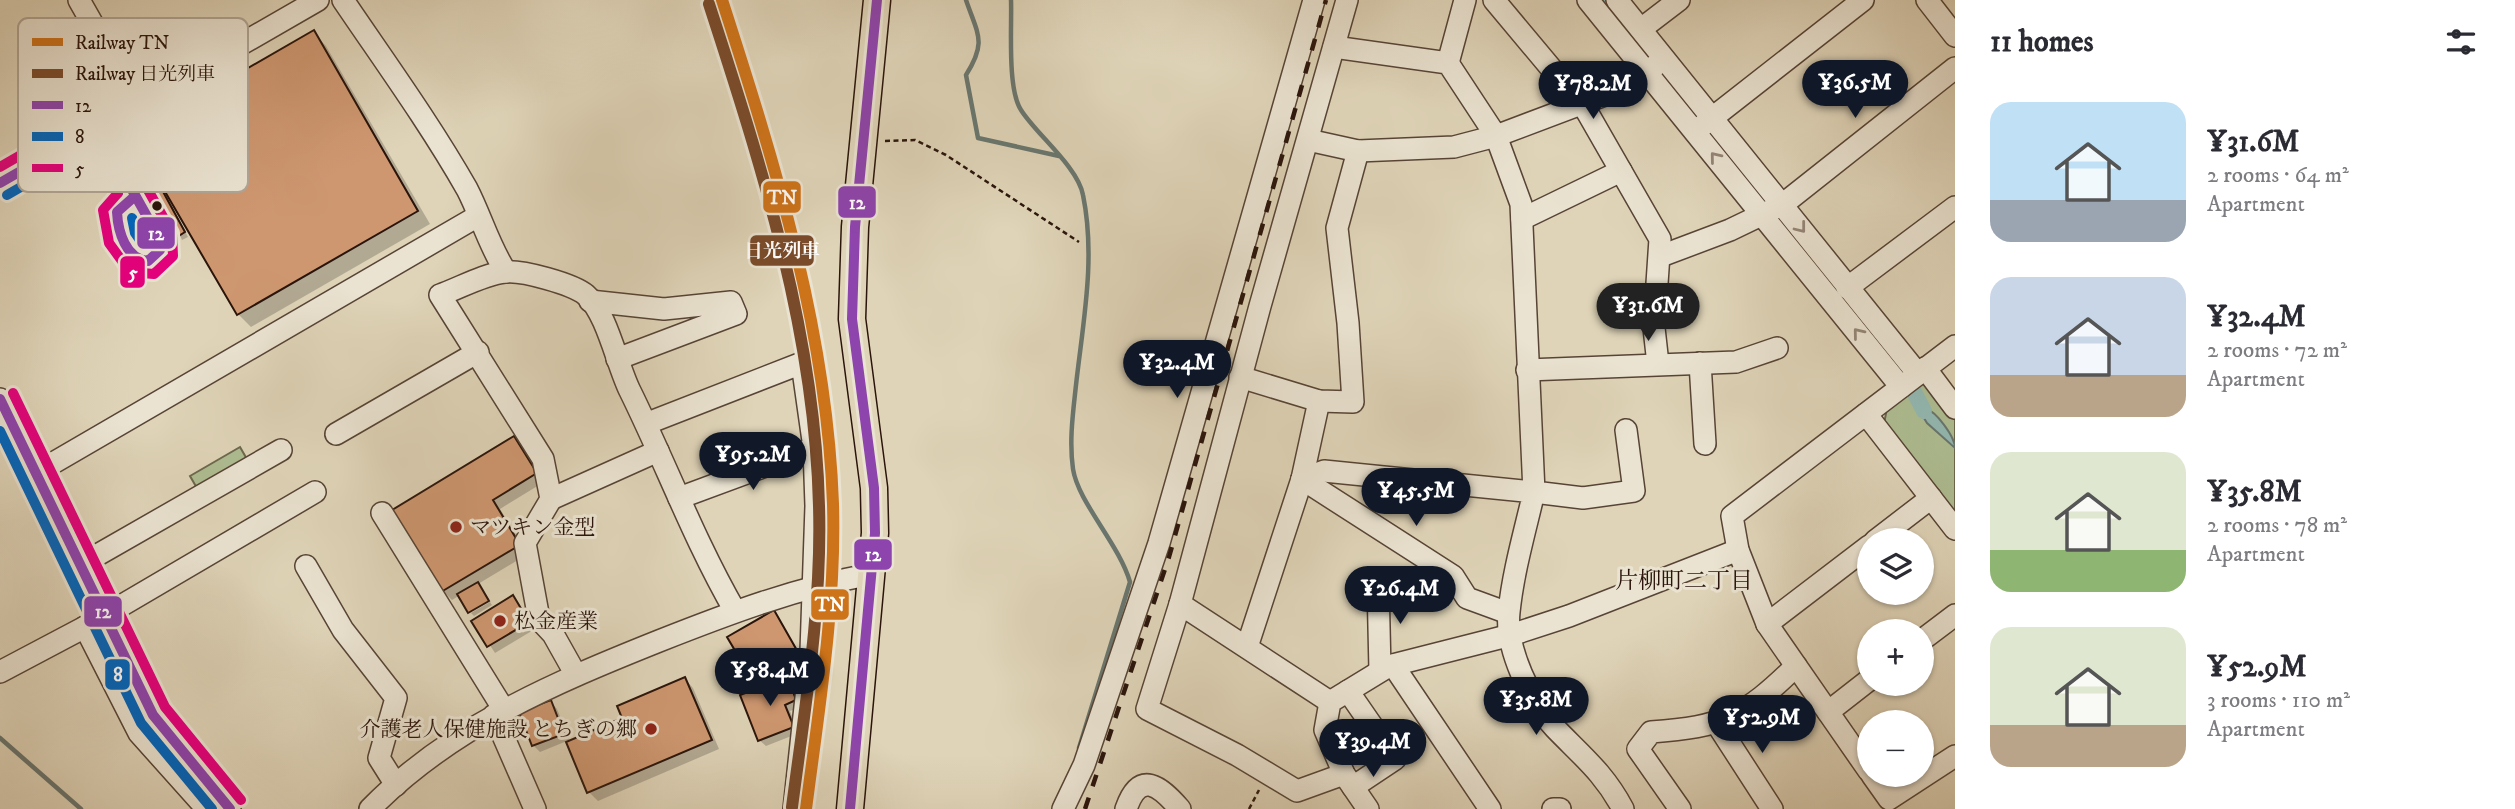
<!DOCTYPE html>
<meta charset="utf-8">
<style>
:root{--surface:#fff;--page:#f7f7f7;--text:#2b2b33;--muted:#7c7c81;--accent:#111827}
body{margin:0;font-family:"IM FELL DW Pica","Noto Serif JP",serif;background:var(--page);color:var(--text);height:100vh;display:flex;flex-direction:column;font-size:26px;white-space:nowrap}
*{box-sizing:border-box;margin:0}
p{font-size:23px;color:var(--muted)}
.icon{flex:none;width:38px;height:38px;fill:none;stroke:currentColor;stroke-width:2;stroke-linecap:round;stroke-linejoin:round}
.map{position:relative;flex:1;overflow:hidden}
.sheet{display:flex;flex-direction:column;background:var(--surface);width:560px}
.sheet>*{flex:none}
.fabs{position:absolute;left:1857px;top:528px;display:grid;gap:14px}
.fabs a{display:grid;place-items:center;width:77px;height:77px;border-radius:50%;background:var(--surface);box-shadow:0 2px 5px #0004;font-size:35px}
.price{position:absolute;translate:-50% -60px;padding:0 16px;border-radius:24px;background:var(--accent);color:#fff;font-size:23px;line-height:46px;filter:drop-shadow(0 2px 4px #0008)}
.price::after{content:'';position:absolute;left:50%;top:42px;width:21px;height:16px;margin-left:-10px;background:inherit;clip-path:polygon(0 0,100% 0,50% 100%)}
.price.on{background:#222;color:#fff}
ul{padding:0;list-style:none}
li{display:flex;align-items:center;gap:21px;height:175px;padding:0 35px}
li span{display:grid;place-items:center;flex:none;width:196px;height:140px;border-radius:21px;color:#555}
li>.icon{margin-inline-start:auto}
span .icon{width:84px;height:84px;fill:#fffc;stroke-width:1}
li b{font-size:30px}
h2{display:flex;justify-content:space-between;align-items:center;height:84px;padding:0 35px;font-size:30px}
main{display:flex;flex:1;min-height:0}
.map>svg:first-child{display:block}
.green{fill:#aebd92;stroke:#6c684e;stroke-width:2}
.water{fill:#93b8b1;stroke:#69766f;stroke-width:2}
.shadow{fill:#0003}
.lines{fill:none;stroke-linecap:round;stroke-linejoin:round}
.stream{stroke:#69766f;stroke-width:4.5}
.canal{stroke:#93b8b1;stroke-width:16}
.building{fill:#ce9770;stroke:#2a140b;stroke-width:2}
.minor-casing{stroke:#574436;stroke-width:24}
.major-casing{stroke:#2a140b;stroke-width:29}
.path{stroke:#2a140b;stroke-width:2.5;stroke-dasharray:5 3.5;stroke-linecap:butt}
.minor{stroke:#eae3d1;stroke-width:21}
.major{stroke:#dfd4b8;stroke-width:26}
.rail{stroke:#2a140b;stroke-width:4.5;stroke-dasharray:12 12;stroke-linecap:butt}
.bus-1-casing{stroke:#eae3d1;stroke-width:16}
.bus-2-casing{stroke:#eae3d1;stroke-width:16}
.bus-3-casing{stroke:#eae3d1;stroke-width:16}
.bus-1{stroke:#8e44ad;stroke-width:10}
.bus-2{stroke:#0065bd;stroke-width:10}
.bus-3{stroke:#e5007d;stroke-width:10}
.rail-1-casing{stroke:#eae3d1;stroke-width:18}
.rail-2-casing{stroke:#eae3d1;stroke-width:18}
.rail-1{stroke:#cd731a;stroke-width:12}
.rail-2{stroke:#7a4b2a;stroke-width:12}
.oneway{stroke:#948678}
.bus-dot{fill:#2a140b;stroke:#eae3d1;stroke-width:2.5}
.poi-dot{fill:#8f2418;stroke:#eae3d1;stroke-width:2.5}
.labels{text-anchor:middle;stroke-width:6;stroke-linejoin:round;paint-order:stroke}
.poi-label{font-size:21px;fill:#2a140b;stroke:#eae3d1;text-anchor:start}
.neighbourhood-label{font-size:23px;fill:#2a140b;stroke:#eae3d1}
.key{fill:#eae3d1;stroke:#b0a596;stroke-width:2}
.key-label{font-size:19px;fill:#2a140b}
.line-badge{stroke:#eae3d1;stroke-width:2.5}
.badge-label{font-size:19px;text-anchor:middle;font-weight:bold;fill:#fff}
</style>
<main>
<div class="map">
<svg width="1955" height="809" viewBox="0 0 1955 809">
<rect width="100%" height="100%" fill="#dfd4b8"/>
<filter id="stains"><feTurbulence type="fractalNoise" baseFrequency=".00286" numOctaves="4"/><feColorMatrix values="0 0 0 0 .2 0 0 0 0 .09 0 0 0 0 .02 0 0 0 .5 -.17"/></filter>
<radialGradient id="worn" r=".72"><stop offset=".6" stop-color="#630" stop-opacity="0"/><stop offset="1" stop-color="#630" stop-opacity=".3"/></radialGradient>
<g class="green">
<polygon points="1928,377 1955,414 1955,518 1884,424 1887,408"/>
<polygon points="240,447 248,461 198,490 190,476"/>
</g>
<path class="water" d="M1926,409C1936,411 1955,437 1955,448L1927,423L1921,413Z"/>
<g class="shadow">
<polygon points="313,32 326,46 430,224 251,327 238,314 135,136"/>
<polygon points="155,179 162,187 188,237 182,240"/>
<polygon points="514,438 544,482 500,509 528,554 478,584 489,599 469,611 460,595 452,600 443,591 394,510"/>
<polygon points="513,597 535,629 495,653 474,621"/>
<polygon points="490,602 492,605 474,616 471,613"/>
<polygon points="773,612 805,661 761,686 755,680"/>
<polygon points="685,679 693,688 719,749 598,801 589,792 567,741 540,752 533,745 551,702 557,709 570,741 624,719"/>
<polygon points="787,679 794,686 802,707 790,711 799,733 766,746 759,740"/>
</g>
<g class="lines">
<g class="stream">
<path d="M966,0C978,35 987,42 966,75L978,138L1059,156"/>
<path d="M1011,0C1012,26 1007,89 1021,110C1036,134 1078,167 1083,195C1096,258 1083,322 1076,385C1073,413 1069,441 1073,469C1078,502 1119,544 1130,582L1079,748"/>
<polyline points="0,426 90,616"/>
<polyline points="0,738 81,809"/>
</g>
<g class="canal">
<polyline points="1602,0 1766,203"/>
<polyline points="1865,327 1904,373 1924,411"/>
</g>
</g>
<g class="building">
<polygon points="314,30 418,211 237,315 132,135"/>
<polygon points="155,177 185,232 177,237 146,182"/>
<polygon points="514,436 537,473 493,500 520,545 441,592 392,510"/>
<polygon points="478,582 489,601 468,613 457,594"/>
<polygon points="513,595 529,622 487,647 471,621"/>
<polygon points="774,610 799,654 753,681 727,637"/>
<polygon points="685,677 712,740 587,793 566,742 622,718 617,706"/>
<polygon points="788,677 796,700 785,705 794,727 758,741 740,695"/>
<polygon points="551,700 564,734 532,746 519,712"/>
</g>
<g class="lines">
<defs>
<g id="minor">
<polyline points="79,0 138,104"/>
<path d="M343,0C385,62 430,124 467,189C481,216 489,246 506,272"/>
<polyline points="1494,0 1586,110 1660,239 1654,328 1658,364"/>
<polyline points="1588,0 1901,387"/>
<polyline points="1617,0 1918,374"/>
<polyline points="1927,0 1955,36"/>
<polyline points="1641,29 1679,0"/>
<polyline points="1334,47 1448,63 1496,136 1521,204 1534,492 1583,498 1634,491 1626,430"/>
<polyline points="1448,63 1465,0"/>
<polyline points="1702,126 1863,0"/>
<path d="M97,127L159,238L160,250L148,261L138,260C124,247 117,231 117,212L135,196"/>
<polyline points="1308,140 1358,151 1454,147 1496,136 1626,87 1656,65"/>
<polyline points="0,183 318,0"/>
<polyline points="1522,219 1621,171"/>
<polyline points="1661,256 1730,230 1782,205 1955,68"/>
<polyline points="1847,288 1955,207"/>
<polyline points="590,301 664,309 731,302 736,314 617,359"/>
<polyline points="1700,363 1705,444"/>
<polyline points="1925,368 1955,408"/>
<polyline points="1527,370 1736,362 1777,348"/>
<polyline points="1240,377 1319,401 1353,402 1348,323 1337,228 1358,151"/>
<polyline points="0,399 153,715 230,809"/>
<polyline points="1866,414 1955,529"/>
<polyline points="648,423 802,363 814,448 816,506 811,651 794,809"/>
<polyline points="336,434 478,352"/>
<polyline points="36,473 478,216"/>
<path d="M1302,479L1324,471L1534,492C1525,531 1513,572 1509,612C1505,648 1531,702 1555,728C1582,756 1604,773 1623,809"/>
<polyline points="1302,479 1453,576 1467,598 1508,613"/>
<polyline points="679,498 814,448"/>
<polyline points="551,499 658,451"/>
<polyline points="382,513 504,710"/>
<polyline points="1875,541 1931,498"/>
<polyline points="80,565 281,450"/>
<polyline points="306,566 343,630 396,698 379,758 396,785"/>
<polyline points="1378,583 1380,671"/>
<polyline points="1180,604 1330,702"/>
<polyline points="1767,624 1869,546"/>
<polyline points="85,627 139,733 207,809"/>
<polyline points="1922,640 1955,615"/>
<polyline points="1247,647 1302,479 1319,401"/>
<polyline points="1393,665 1490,809"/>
<polyline points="0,672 85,627 315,492"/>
<path d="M576,675L553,634L539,619L525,543L551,499L543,459L440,295C460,288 484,274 505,272C522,270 573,284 586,295C607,313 617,365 630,391C666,464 694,540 735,611"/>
<polyline points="1869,680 1828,712 1869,771"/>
<polyline points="1348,691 1395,759 1353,787"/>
<polyline points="1828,712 1767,624 1738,550 1732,516 1955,346"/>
<polyline points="494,715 535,809"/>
<polyline points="1717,724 1772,809"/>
<polyline points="1344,774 1297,791 1237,755 1147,709 1180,604 1260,306 1347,0"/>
<polyline points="1872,775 1889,799 1955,756"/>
<path d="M370,809C450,727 554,683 659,641C730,613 796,588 872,574"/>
<polyline points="1063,809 1084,765 1159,543 1314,0"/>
<path d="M1126,809C1140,769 1160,786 1180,809"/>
<polyline points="1368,809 1344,774 1325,730 1330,702 1389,666 1511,635 1569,616 1738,550"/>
<polyline points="1553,809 1560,809"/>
<path d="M1680,809L1638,749L1651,732C1723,727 1744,717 1796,666"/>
</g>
<polyline id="major" points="850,809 875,533 874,488 852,319 855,227 877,0"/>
</defs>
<use href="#minor" class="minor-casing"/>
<use href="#major" class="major-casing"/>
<g class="path">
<polyline points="885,141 915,140 946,155 1079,242"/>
<polyline points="1249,809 1259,790"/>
</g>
<use href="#minor" class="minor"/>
<use href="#major" class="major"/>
<polyline class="rail" points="1085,809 1169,557 1326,0"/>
<defs>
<g id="bus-1">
<path d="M97,127L159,238L160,250L148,261C126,259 118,232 117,212L135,196"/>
<polyline points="0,183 97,127"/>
<polyline points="0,399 153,715 230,809"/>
<polyline points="850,809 875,533 874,488 852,319 855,227 877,0"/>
</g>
<g id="bus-2">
<polyline points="85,134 118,193"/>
<polyline points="7,195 104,139"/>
<polygon points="132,218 145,242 144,246 135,233"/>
<polyline points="0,431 141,723 212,809"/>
</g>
<g id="bus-3">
<polyline points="109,120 172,233 173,256 154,274 130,272 109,243 103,210 118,193"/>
<polyline points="0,167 90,115"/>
<polyline points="13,393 165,707 241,800"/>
</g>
</defs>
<use href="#bus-1" class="bus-1-casing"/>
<use href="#bus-2" class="bus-2-casing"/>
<use href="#bus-3" class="bus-3-casing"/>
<use href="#bus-1" class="bus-1"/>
<use href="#bus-2" class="bus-2"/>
<use href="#bus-3" class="bus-3"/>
<defs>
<path id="rail-1" d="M722,0C775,164 827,330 833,504C836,606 819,708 806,809"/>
<path id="rail-2" d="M709,4C762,167 815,333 819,506C822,607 805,707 792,807"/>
</defs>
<use href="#rail-1" class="rail-1-casing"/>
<use href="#rail-2" class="rail-2-casing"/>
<use href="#rail-1" class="rail-1"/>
<use href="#rail-2" class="rail-2"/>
</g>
<defs><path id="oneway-chevron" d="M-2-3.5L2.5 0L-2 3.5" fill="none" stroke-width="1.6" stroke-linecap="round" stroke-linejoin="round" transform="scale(1.75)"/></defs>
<g class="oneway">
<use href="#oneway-chevron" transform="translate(1715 157) rotate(-129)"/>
<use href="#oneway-chevron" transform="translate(1801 228) rotate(52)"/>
<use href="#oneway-chevron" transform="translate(1858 333) rotate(-129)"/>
</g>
<circle class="bus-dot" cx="157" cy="206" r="6"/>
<g class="poi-dot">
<circle cx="456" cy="527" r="7"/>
<circle cx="500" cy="621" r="7"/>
<circle cx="651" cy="729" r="7"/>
</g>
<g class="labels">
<g class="poi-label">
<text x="470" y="534">マツキン金型</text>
<text x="514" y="628">松金産業</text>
<text x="637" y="736" text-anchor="end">介護老人保健施設 とちぎの郷</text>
</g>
<g class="neighbourhood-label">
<text x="1684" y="588">片柳町二丁目</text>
</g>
</g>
<rect x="18" y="18" width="230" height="174" rx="10" class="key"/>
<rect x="32" y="38" width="31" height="8" fill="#cd731a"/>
<rect x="32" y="69" width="31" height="9" fill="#7a4b2a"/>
<rect x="32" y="101" width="31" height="8" fill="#8e44ad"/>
<rect x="32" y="132" width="31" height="9" fill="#0065bd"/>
<rect x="32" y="164" width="31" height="8" fill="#e5007d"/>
<g class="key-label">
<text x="75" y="49">Railway TN</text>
<text x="75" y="80">Railway 日光列車</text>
<text x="75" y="112">12</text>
<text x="75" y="143">8</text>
<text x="75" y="175">5</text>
</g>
<g class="line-badge">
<rect x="762" y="180" width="40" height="34" rx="7" fill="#cd731a"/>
<rect x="837" y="185" width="40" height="34" rx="7" fill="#8e44ad"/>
<rect x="136" y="216" width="40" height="34" rx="7" fill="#8e44ad"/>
<rect x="749" y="234" width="66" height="33" rx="7" fill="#7a4b2a"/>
<rect x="119" y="255" width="27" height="34" rx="7" fill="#e5007d"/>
<rect x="853" y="538" width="40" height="33" rx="7" fill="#8e44ad"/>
<rect x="810" y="588" width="40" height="33" rx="7" fill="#cd731a"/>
<rect x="83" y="595" width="40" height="33" rx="7" fill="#8e44ad"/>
<rect x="104" y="658" width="27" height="33" rx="7" fill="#0065bd"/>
</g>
<g class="badge-label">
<text x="782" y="204">TN</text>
<text x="857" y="209">12</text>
<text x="156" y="240">12</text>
<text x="782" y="257">日光列車</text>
<text x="133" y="279">5</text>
<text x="873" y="561">12</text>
<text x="830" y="611">TN</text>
<text x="103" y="618">12</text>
<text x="118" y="681">8</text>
</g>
<rect width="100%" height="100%" filter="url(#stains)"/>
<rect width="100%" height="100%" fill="url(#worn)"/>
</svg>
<div class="fabs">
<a><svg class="icon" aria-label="layers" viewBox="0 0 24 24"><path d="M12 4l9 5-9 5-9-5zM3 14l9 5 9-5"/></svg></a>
<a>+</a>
<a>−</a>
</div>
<b class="price" style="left:1855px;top:120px">¥36.5M</b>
<b class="price" style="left:1593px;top:121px">¥78.2M</b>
<b class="price on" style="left:1648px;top:343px">¥31.6M</b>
<b class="price" style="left:1177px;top:400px">¥32.4M</b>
<b class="price" style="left:753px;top:492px">¥95.2M</b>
<b class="price" style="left:1416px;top:528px">¥45.5M</b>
<b class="price" style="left:1400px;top:626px">¥26.4M</b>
<b class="price" style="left:770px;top:708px">¥58.4M</b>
<b class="price" style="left:1536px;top:737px">¥35.8M</b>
<b class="price" style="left:1762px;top:755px">¥52.9M</b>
<b class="price" style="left:1373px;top:779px">¥39.4M</b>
</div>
<section class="sheet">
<h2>11 homes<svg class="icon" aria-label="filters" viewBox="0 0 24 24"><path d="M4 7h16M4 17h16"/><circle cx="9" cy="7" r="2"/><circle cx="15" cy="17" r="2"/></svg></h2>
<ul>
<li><span style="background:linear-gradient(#bfe0f5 70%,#9aa5b1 0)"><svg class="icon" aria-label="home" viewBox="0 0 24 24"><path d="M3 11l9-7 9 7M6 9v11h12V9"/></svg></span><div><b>¥31.6M</b><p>2 rooms · 64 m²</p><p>Apartment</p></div></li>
<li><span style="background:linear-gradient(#c9d6e8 70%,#b9a48a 0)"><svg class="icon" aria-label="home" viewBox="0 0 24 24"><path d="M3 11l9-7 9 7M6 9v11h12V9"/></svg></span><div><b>¥32.4M</b><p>2 rooms · 72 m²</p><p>Apartment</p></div></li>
<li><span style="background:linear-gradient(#dfe7d0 70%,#8fb573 0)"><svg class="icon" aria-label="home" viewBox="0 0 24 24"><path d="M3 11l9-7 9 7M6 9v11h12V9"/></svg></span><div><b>¥35.8M</b><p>2 rooms · 78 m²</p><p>Apartment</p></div></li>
<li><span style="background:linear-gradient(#dfe7d0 70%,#b9a48a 0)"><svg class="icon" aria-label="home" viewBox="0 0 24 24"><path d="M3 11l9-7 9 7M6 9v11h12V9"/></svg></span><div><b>¥52.9M</b><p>3 rooms · 110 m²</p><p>Apartment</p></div></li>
</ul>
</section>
</main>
